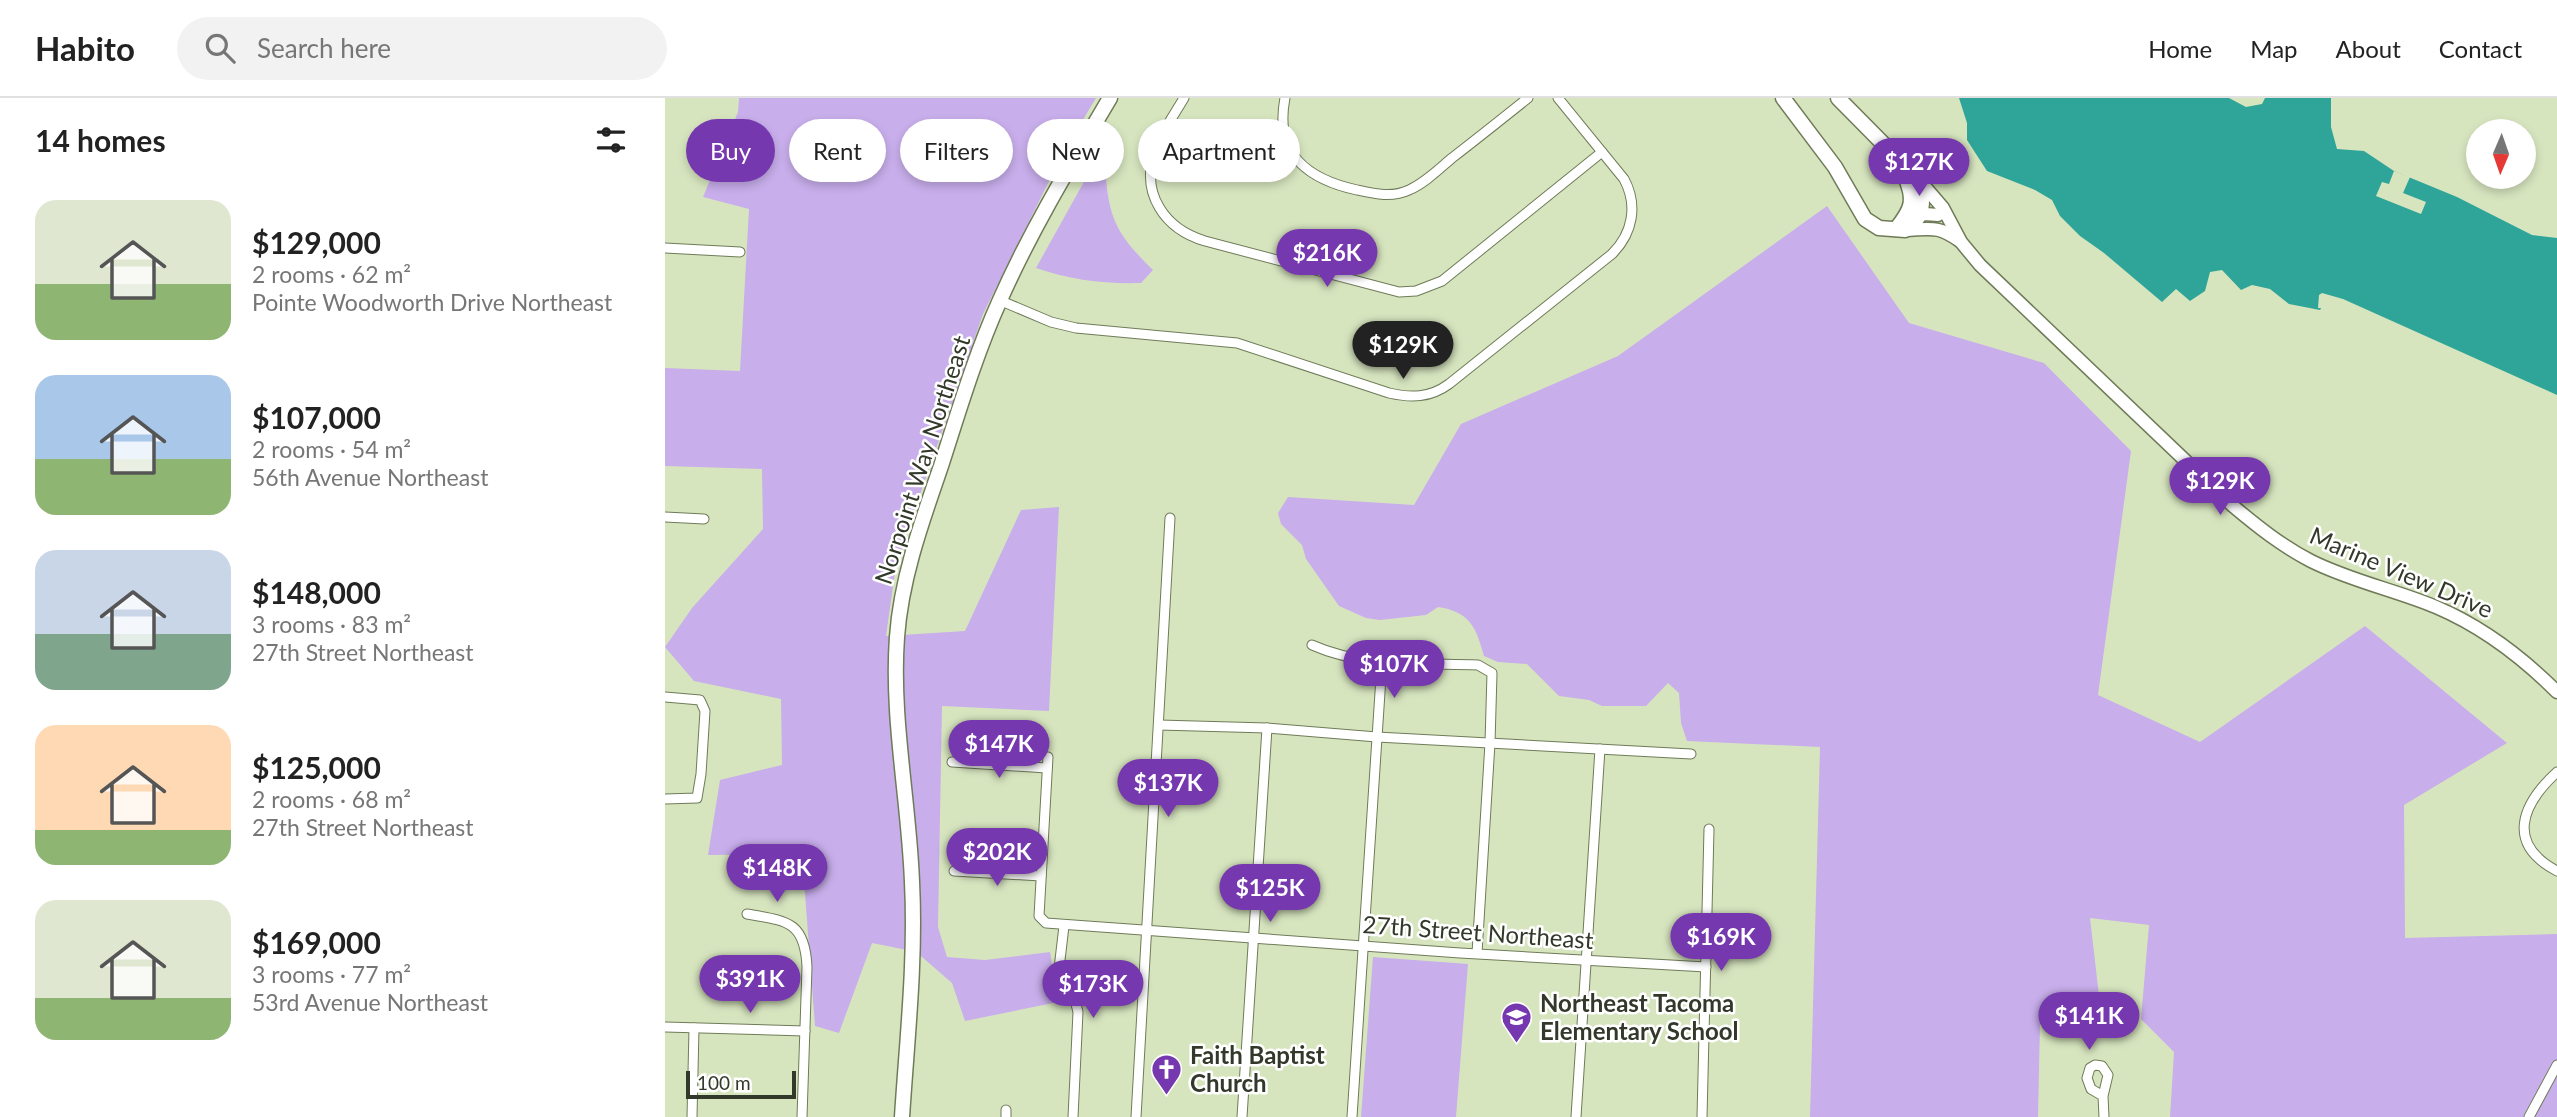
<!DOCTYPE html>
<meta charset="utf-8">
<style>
:root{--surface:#fff;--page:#f2f2f2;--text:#222;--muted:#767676;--line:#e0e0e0;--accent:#7638ae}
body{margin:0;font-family:Lato,sans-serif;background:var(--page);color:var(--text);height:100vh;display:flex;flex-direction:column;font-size:26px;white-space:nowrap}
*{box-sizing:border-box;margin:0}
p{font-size:23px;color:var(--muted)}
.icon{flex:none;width:38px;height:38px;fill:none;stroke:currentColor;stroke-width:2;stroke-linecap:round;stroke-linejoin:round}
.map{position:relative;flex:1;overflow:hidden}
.drawer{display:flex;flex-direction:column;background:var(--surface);width:665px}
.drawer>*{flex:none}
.hud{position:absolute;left:21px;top:21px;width:665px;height:63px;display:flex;gap:14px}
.needle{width:46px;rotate:182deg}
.controls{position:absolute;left:1801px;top:21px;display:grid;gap:14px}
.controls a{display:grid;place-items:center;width:70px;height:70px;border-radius:50%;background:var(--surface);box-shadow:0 4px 10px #0003;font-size:35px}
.scale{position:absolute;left:21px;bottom:18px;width:110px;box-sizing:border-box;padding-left:7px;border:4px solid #33392a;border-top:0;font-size:19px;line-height:24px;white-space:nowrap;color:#33392a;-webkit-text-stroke:5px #fff;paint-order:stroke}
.price{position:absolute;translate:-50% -60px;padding:0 16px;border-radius:24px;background:var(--accent);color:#fff;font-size:23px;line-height:46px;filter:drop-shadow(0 2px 4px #0008)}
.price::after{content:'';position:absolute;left:50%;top:42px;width:21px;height:16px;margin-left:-10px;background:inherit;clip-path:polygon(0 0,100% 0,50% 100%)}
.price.current{background:#222;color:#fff}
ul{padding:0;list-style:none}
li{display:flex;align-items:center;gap:21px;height:175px;padding:0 35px}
li span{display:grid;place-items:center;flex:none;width:196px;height:140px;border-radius:21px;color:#555}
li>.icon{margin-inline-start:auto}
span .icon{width:84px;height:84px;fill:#fffc;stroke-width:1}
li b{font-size:30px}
h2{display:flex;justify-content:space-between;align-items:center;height:84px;padding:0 35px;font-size:30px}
.chip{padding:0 24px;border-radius:32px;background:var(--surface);box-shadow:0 4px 10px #0003;font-size:24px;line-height:63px}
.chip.current{background:var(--accent);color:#fff}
header{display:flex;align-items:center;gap:42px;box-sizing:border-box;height:98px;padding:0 35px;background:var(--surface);border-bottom:2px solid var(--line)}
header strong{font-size:33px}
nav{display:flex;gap:38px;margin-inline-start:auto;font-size:24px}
.search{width:490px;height:63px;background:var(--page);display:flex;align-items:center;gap:18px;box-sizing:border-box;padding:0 24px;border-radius:38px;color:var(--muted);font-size:26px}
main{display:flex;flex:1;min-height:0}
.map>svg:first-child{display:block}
.green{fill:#c8aeeb}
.water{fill:#2fa599}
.pier{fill:#d7e5bf}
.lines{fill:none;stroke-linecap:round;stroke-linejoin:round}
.minor-casing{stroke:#6f7b58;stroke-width:11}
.secondary-casing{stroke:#6f7b58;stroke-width:15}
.primary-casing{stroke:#6f7b58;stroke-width:17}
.minor{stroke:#fff;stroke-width:9}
.secondary{stroke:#fff;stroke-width:12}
.primary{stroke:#fff;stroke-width:14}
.labels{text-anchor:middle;stroke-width:5;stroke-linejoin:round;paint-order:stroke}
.street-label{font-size:24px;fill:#33392a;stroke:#fff}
.poi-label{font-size:24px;font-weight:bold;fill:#33392a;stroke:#fff;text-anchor:start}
</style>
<header>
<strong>Habito</strong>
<div class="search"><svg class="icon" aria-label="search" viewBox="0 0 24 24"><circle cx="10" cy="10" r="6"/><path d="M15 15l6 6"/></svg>Search here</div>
<nav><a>Home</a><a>Map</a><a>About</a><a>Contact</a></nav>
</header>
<main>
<section class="drawer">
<h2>14 homes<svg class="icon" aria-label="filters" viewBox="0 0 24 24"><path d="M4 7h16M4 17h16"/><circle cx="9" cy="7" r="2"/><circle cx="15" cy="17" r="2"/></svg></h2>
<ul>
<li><span style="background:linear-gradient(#dfe7d0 60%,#8fb573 0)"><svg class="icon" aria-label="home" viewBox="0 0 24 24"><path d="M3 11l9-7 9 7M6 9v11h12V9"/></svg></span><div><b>$129,000</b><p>2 rooms · 62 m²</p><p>Pointe Woodworth Drive Northeast</p></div></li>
<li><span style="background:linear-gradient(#a9c7e8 60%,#8fb573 0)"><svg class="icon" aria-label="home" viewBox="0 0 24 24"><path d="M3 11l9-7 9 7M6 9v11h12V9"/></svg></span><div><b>$107,000</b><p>2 rooms · 54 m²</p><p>56th Avenue Northeast</p></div></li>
<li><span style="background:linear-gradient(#c9d6e8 60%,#7fa58c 0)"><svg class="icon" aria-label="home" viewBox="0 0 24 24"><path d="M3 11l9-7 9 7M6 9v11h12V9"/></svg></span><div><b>$148,000</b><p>3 rooms · 83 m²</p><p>27th Street Northeast</p></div></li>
<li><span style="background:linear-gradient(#ffd9b3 75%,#8fb573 0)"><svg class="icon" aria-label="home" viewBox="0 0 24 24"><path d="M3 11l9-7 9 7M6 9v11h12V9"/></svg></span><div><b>$125,000</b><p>2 rooms · 68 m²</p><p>27th Street Northeast</p></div></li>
<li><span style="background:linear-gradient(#dfe7d0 70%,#8fb573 0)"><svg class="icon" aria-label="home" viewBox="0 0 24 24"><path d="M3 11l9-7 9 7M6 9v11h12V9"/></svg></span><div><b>$169,000</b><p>3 rooms · 77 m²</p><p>53rd Avenue Northeast</p></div></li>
</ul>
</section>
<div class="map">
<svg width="1892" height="1019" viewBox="0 0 1892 1019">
<rect width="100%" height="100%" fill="#d7e5bf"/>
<g class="green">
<polygon points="74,0 431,0 397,57 318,216 242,434 230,474 221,538 300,533 356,412 394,409 384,613 277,608 273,829 282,859 320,862 385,854 393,904 300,923 287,885 257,859 247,853 207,845 174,935 150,928 137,756 43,757 55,682 117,667 116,601 29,583 0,549 27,510 98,431 97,371 0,368 0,270 75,273 84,111 38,99 73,14"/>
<path d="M430,64L440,66C443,119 450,135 488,172L476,185C439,186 406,182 371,170Z"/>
<path d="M1162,108L1244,225L1379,265L1466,353L1433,597L1535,644L1700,528L1842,645L1739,707L1740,840L1892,836V1019H1505L1509,954L1476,921L1484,827L1425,820L1436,915L1375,925L1373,1019H1145L1155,649L1022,643L1016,625L1014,595L1003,585L981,608H937L924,602L894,598L862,566L833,564L819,558C811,529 805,514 773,509L761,517L715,522L701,520L674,508L641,461L637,447L616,426L613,415L623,399L749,407L796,326L953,258Z"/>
<polygon points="708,859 803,866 791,1019 696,1019"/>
</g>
<polygon class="water" points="1294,0 1564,0 1581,9 1597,6 1600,0 1666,0 1666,29 1672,51 1699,53 1729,73 1792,99 1867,137 1892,140 1892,307 1820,272 1659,206 1655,212 1624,206 1605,191 1587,187 1576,192 1557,172 1545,174 1540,193 1525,203 1511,191 1497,204 1439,155 1415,138 1395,118 1387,102 1370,92 1322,73 1302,42 1302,25"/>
<g class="pier">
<polygon points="1729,73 1745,79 1738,95 1761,104 1756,116 1711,98 1717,84 1724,86"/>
<polygon points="1657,195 1678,201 1892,297 1892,309 1841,283 1668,211 1653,210 1654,197"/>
</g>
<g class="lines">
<defs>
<g id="minor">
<path d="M519,0C509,17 496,35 490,53C475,96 500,131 540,143L734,194L751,193L777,183L937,54"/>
<path d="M620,0C609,56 642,81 692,92C710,96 727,100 744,92C760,85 774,71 787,60C813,40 838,20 863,0"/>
<polyline points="0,150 75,154"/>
<path d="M334,202L386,224L411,230L572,245L724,295C746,300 765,300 784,286L947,156C968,135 973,107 959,81L893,0"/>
<polyline points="0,419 39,421"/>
<path d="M647,547C698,570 759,565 813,567L827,575L825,645L812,855"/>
<polyline points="0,599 35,602 40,613 36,676 32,700 0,701"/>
<polyline points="494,627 602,630 712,639 1026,656"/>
<polyline points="383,659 374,818 381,825 795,855 1041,869"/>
<polyline points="287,664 382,670"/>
<path d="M1892,674C1856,707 1841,746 1892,773"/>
<polyline points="289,773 376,778"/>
<path d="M82,816C122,823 140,823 142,869L137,1019"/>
<polyline points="399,828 393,879 410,902 413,914 408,1019"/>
<polyline points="0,929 140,933"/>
<polyline points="1438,998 1426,991 1422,980 1425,970 1430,967 1437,968 1443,977 1438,998 1439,1019"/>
<polyline points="27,1019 29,930"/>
<polyline points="341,1019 341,1012"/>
<polyline points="471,1019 505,420"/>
<polyline points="577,1019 602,630"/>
<polyline points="687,1019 717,564"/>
<polyline points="911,1019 935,651"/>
<polyline points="1037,1019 1044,731"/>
<polyline points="1864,1019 1892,967"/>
</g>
<g id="secondary">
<path d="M1254,82L1278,110L1296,144L1315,167L1568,408C1593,429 1617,448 1646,463C1686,483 1730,492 1771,509C1818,529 1856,558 1892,594"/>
<polyline points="1246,120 1260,116 1273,117"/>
<path d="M1240,132C1267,131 1272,127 1295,143"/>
</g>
<g id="primary">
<path d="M1118,0L1170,69L1200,121L1214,130L1240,132C1260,120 1259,102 1254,82L1173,0"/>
<path d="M1231,131C1248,110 1250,102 1240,78"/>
<path d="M237,1019C242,941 251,862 247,784C244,703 226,620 232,539C236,481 257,423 276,368C294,312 311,255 335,202C366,132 406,66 445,0"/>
</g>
</defs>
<use href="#minor" class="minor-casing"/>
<use href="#secondary" class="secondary-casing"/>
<use href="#primary" class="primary-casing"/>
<use href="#minor" class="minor"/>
<use href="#secondary" class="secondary"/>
<use href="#primary" class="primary"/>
</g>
<defs>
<symbol id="school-pin" viewBox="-11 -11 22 30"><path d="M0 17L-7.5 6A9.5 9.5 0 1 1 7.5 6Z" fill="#7638ae" stroke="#fff"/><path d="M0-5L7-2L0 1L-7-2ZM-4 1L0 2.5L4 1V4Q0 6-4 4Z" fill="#fff"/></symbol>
<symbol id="church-pin" viewBox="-11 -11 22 30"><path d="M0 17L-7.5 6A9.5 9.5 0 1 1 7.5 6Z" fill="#7638ae" stroke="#fff"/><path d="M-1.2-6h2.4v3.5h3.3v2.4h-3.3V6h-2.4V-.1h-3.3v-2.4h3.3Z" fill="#fff"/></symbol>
</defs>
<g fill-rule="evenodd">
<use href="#school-pin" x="834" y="902" width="35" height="47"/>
<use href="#church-pin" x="484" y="954" width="35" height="47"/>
</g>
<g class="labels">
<g class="street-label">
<text transform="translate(258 362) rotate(-72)" y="8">Norpoint Way Northeast</text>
<text transform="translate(1736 475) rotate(23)" y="8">Marine View Drive</text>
<text transform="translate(813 835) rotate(4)" y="8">27th Street Northeast</text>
</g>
<g class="poi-label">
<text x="875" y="914">Northeast Tacoma<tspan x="875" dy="28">Elementary School</tspan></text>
<text x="525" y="966">Faith Baptist<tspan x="525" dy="28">Church</tspan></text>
</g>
</g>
</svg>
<div class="controls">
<a><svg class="needle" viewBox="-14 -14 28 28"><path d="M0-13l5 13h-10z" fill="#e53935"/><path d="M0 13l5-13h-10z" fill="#767676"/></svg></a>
</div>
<div class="scale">100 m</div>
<b class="price" style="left:1254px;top:100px">$127K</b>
<b class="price" style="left:662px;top:191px">$216K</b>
<b class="price current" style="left:738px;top:283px">$129K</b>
<b class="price" style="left:1555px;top:419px">$129K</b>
<b class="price" style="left:729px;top:602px">$107K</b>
<b class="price" style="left:334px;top:682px">$147K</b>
<b class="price" style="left:503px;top:721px">$137K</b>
<b class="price" style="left:332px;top:790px">$202K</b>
<b class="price" style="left:112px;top:806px">$148K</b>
<b class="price" style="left:605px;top:826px">$125K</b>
<b class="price" style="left:1056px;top:875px">$169K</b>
<b class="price" style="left:85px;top:917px">$391K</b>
<b class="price" style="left:428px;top:922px">$173K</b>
<b class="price" style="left:1424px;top:954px">$141K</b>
<div class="hud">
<a class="chip current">Buy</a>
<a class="chip">Rent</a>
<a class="chip">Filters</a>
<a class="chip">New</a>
<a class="chip">Apartment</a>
</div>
</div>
</main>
